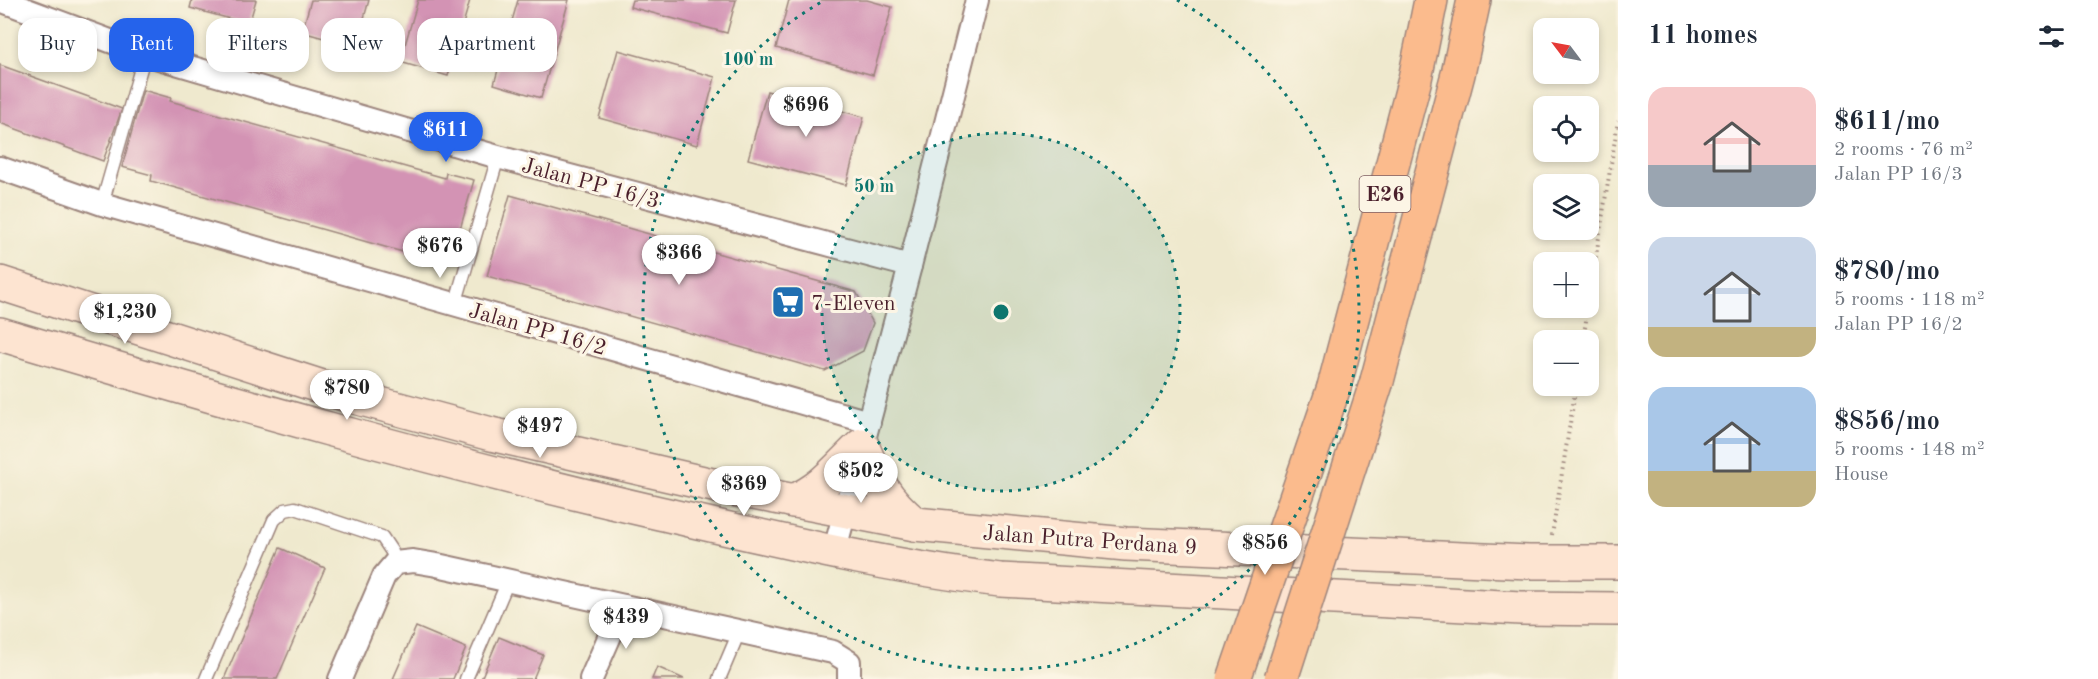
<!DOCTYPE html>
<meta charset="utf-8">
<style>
:root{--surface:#fff;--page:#f6f6f7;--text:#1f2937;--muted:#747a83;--accent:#2563eb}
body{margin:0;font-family:"Old Standard TT",serif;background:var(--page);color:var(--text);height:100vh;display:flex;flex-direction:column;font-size:22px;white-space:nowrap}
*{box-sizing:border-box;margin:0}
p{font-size:20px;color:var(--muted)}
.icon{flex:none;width:33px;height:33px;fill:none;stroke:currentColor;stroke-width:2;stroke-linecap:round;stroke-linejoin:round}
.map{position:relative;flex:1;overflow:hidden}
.details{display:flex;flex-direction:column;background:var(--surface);width:480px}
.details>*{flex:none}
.banner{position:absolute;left:18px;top:18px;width:570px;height:54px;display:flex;gap:12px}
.needle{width:39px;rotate:302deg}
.tools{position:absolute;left:1533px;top:18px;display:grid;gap:12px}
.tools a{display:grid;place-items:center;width:66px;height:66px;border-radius:12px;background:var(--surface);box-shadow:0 3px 9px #0003;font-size:30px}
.price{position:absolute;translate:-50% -51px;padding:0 14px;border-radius:21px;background:#fff;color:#222;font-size:20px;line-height:39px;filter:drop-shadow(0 2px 3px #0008)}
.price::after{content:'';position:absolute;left:50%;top:36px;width:18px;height:14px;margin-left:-9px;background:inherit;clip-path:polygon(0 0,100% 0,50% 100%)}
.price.on{background:var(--accent);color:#fff}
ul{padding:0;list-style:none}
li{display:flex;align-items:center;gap:18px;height:150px;padding:0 30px}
li span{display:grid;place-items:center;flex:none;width:168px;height:120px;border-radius:18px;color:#555}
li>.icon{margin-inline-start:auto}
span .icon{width:72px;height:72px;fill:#fffc;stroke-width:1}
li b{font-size:26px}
h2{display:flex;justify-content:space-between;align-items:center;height:72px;padding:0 30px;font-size:26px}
.pill{padding:0 21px;border-radius:18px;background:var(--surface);box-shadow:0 3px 9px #0003;font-size:21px;line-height:54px}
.pill.on{background:var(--accent);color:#fff}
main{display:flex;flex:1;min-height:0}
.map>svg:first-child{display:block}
.building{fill:#d393b4}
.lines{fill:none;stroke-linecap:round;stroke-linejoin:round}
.lane-casing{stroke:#9c847c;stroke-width:15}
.street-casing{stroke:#9c847c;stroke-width:26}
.secondary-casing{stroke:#9c847c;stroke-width:36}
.highway-casing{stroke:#9c847c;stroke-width:36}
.path{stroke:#9c847c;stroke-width:4;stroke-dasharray:1.5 4.5;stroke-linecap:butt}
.lane{stroke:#fff;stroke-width:12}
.street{stroke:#fff;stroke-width:22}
.secondary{stroke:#fde4d1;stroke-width:33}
.highway{stroke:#fbbb8d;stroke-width:33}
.highway-bridge-casing{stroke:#9c847c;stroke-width:36;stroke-linecap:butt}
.highway-bridge{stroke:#fbbb8d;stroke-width:33}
.ring{fill:none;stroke:#0f766e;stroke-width:3;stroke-dasharray:3 6}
.labels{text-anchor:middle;stroke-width:6;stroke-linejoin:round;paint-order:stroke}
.shield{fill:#fcf5e5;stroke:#7f5f63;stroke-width:1.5}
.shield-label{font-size:21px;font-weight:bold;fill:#4a1f2b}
.street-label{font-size:22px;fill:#4a1f2b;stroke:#fcf5e5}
.poi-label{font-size:22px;fill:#4a1f2b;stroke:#fcf5e5;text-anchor:start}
.centre{fill:#0f766e;stroke:#fcf5e5;stroke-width:3}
.ring-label{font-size:18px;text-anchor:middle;font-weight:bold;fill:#0f766e;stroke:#fcf5e5;stroke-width:6;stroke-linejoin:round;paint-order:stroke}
</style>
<main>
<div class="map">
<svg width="1618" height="679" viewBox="0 0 1618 679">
<rect width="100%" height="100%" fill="#fcf5e5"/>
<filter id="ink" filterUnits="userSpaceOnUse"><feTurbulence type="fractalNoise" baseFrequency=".0167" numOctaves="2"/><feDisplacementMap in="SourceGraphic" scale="12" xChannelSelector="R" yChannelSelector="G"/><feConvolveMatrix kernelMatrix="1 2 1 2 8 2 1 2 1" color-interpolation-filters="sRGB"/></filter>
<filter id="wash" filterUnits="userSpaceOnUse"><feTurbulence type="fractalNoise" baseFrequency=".008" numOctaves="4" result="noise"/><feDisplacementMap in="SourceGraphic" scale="24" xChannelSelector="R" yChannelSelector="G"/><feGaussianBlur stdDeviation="1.35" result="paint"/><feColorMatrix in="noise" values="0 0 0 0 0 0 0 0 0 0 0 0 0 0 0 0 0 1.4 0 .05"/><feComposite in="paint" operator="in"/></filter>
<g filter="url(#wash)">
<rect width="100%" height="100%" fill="#efe9ce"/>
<g id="blocks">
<g class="building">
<polygon points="192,0 256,0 249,24 190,8"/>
<polygon points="311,0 369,0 356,47 302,32"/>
<polygon points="418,0 470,0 448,76 400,62"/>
<polygon points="518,0 569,0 541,98 494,84"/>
<polygon points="632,0 736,0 727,33 630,7"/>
<polygon points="789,0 867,0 892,7 873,75 776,48"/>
<polygon points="618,50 715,77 697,145 599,118"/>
<polygon points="0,65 122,109 103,161 0,123"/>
<polygon points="143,90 171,98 170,101 445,178 446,173 474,180 451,261 425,254 424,258 151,181 152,175 122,167"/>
<polygon points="767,91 864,117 846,185 748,159"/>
<polygon points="510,195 856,292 873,323 863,351 825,371 487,276"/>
<polygon points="280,548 325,568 277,679 224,679"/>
<polygon points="416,627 466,648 453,679 393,679"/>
<polygon points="499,637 543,655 533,679 481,679"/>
<polygon points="657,667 684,679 652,679"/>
</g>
</g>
</g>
<g filter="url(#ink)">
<use href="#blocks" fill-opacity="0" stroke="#9c847c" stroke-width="1.5"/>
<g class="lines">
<defs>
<g id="lane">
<polyline points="102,204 145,54"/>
<polyline points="455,305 498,157"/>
<polyline points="206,679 274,520 285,510 295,508 382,537 392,552 395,563"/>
<polyline points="466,679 508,581"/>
<polyline points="719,679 739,632"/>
</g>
<g id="street">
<polyline points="0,0 145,54 498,157 910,266"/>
<polyline points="0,168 102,204 869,422"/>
<polyline points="834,553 910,266 977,0"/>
<polyline points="340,679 384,576 395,563 413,561 437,565 833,652 849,662 849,679"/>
<polyline points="591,679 623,606"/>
</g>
<g id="secondary">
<polyline points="0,283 347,395 491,434 717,486 915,524 1126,544 1529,562 1618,562"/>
<path d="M0,334C218,399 437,462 659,513C773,539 884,566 1000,580L1521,608L1618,609"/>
<path d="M793,501C823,489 839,466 862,445C877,482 884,498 915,524"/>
</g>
<g id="highway">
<polyline points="1377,381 1458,74 1474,0"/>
<polyline points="1334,387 1415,79 1431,0"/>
</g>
</defs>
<use href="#lane" class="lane-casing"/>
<use href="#street" class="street-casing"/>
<use href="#secondary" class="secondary-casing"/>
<use href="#highway" class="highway-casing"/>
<g class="path">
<polyline points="1588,305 1618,121"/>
<polyline points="1583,340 1588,308"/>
<polyline points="1552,535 1576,386"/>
</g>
<use href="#lane" class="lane"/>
<use href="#street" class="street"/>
<use href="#secondary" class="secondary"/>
<use href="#highway" class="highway"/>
<defs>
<g id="highway-bridge">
<polyline points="1234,679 1334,387"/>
<polyline points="1281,679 1377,381"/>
</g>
</defs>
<use href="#highway-bridge" class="highway-bridge-casing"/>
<use href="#highway-bridge" class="highway-bridge"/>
</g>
</g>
<circle cx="1001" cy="312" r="179" fill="#0f766e" fill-opacity=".12"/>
<g class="ring">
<circle cx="1001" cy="312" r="179"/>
<path d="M1177 0A358 358 0 1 1 825 0"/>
</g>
<defs>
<symbol id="supermarket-square" viewBox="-11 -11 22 22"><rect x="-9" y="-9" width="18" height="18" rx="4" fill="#1f6fb2" stroke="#fcf5e5"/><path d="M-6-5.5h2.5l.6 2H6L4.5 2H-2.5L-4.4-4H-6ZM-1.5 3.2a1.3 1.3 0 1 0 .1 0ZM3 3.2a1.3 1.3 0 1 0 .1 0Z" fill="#fff"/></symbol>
</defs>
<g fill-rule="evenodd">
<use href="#supermarket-square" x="769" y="283" width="38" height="38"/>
</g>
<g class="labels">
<rect class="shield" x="1359.5" y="176" width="51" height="36" rx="4.5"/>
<g class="shield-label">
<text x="1385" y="201">E26</text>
</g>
<g class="street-label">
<text transform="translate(591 182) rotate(15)" y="8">Jalan PP 16/3</text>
<text transform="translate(538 328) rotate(16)" y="8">Jalan PP 16/2</text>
<text transform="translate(1090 539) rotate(4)" y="8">Jalan Putra Perdana 9</text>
</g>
<g class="poi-label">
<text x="811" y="310">7-Eleven</text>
</g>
</g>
<circle cx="1001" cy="312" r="9" class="centre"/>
<g class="ring-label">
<text x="748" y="65">100 m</text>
<text x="874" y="192">50 m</text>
</g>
</svg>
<div class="tools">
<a><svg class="needle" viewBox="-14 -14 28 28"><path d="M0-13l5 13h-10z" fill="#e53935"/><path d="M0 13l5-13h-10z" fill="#747a83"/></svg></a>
<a><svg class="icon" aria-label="locate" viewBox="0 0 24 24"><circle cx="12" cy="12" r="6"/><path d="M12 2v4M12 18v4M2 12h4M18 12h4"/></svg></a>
<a><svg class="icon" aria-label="layers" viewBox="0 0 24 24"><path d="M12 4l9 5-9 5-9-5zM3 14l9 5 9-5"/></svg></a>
<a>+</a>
<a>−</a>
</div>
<b class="price" style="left:806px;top:138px">$696</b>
<b class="price on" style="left:446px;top:163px">$611</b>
<b class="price" style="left:440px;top:279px">$676</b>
<b class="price" style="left:679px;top:286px">$366</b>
<b class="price" style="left:125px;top:345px">$1,230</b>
<b class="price" style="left:347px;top:421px">$780</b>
<b class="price" style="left:540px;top:459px">$497</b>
<b class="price" style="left:861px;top:504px">$502</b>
<b class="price" style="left:744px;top:517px">$369</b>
<b class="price" style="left:1265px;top:576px">$856</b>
<b class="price" style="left:626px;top:650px">$439</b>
<div class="banner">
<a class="pill">Buy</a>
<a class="pill on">Rent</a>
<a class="pill">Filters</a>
<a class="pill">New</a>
<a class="pill">Apartment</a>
</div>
</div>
<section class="details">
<h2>11 homes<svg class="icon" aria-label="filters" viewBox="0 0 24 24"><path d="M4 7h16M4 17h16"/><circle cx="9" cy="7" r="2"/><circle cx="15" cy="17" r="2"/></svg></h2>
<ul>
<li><span style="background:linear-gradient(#f6c9c9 65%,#9aa5b1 0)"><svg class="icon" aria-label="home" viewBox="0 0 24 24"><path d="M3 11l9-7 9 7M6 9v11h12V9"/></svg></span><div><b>$611/mo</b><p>2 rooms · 76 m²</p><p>Jalan PP 16/3</p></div></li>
<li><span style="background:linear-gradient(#c9d6e8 75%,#c2b280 0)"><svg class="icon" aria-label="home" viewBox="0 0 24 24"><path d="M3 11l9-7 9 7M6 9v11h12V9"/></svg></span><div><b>$780/mo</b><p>5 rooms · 118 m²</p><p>Jalan PP 16/2</p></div></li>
<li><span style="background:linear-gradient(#a9c7e8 70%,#c2b280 0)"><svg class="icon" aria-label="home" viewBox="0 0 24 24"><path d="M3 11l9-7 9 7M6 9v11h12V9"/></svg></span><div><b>$856/mo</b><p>5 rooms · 148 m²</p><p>House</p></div></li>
</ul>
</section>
</main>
